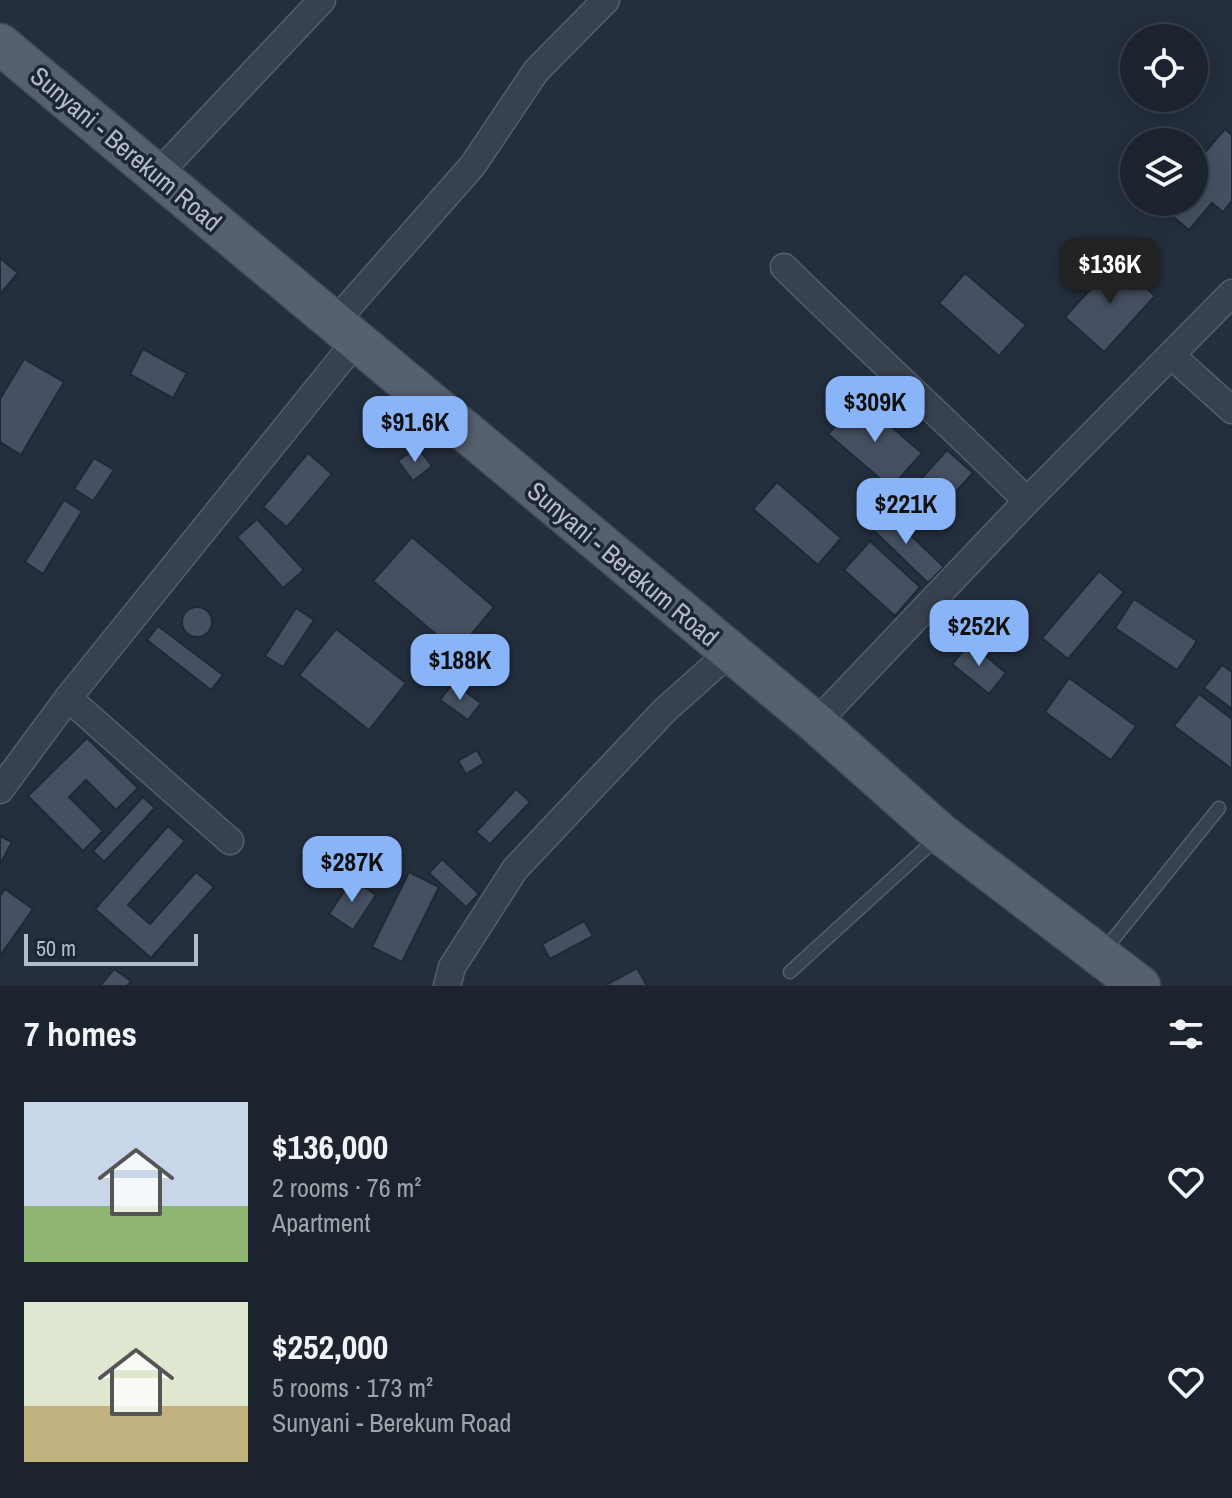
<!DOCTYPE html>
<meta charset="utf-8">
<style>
:root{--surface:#1b232e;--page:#242b36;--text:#f1f3f6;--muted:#a0a4aa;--line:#39404a;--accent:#8ab4f8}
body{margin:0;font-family:"Archivo Narrow",sans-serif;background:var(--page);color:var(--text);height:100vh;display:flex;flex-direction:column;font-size:30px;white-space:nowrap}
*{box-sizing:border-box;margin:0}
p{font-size:26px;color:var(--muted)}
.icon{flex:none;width:44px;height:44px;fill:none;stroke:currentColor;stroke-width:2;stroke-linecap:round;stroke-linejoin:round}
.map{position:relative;height:986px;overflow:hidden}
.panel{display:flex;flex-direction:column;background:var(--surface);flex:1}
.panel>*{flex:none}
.fabs{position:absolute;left:1120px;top:24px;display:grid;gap:16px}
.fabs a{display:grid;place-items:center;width:88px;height:88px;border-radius:50%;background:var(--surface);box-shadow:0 4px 20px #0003,0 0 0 2px var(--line);font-size:40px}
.scale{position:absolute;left:24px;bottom:20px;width:174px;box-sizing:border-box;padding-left:8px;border:4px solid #b4bcc9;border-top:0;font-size:22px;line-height:28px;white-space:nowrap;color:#b4bcc9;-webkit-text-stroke:6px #1d2633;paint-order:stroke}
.price{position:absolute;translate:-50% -68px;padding:0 18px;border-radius:16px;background:var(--accent);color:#111;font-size:26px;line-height:52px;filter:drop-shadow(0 2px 4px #0008)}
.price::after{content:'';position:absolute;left:50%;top:48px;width:24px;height:18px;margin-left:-12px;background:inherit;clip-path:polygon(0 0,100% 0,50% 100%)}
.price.active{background:#222;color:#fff}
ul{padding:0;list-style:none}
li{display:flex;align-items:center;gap:24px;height:200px;padding:0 24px}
li span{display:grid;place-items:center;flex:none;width:224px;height:160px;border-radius:0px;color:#555}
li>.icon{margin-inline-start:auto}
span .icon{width:96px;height:96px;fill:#fffc;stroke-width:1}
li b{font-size:34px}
h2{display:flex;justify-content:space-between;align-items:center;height:96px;padding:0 24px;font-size:34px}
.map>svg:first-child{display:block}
.building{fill:#455162;stroke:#1f2835;stroke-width:2}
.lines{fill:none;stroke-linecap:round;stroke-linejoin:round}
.lane-casing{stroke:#565f6c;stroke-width:15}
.street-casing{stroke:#565f6c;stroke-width:29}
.primary-casing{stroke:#414a57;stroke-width:43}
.lane{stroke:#38414e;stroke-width:12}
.street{stroke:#38414e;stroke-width:26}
.primary{stroke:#56606e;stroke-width:40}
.labels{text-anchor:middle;stroke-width:7;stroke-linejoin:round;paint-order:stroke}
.street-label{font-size:26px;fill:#b4bcc9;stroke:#1d2633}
</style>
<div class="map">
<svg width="1232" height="986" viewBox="0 0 1232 986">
<rect width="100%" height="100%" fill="#242f3e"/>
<g class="building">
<polygon points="1225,129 1232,135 1232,201 1223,212 1212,203 1189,230 1164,209 1170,202 1194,202 1194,165"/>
<polygon points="0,258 18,273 0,294"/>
<polygon points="1116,261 1155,296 1104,352 1065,317"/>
<polygon points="965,273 1026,325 999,356 939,303"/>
<polygon points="143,349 187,373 173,398 130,374"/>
<polygon points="24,359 64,382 21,455 0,442 0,399"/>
<polygon points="859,399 922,453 891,488 828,434"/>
<polygon points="417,447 432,466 413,481 398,461"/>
<polygon points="947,450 973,473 927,523 902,500"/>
<polygon points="308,453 332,474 287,527 263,507"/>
<polygon points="94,458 114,470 93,501 74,489"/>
<polygon points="777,482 841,538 818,565 753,509"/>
<polygon points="64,500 82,511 43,574 25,562"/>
<polygon points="883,509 944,567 928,583 868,525"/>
<polygon points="257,519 304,570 283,588 237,537"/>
<polygon points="412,537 494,607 457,652 373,581"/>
<polygon points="870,541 920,587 895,616 844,570"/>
<polygon points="1099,571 1124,592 1068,659 1042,638"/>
<polygon points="1134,599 1197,641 1177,670 1115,628"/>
<circle cx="197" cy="622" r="15"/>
<polygon points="296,608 314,620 283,667 265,656"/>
<polygon points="158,626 223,675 211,690 147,640"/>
<polygon points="336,629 406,683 369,730 299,675"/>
<polygon points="970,643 1006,673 989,694 952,664"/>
<polygon points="1222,665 1232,672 1232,709 1204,688"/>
<polygon points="1069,678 1136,726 1111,760 1045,712"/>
<polygon points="453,683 481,703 468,720 440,700"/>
<polygon points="1199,694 1232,719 1232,769 1174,726"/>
<polygon points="87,738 138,788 116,810 86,780 69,797 103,831 83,851 28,796"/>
<polygon points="477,750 484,763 466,774 458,761"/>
<polygon points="516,789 530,802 490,844 476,832"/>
<polygon points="143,797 155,808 104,862 93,851"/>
<polygon points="168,826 185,841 128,905 150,924 196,872 214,887 151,958 95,909"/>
<polygon points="0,836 12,842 0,865"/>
<polygon points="442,859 479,894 466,907 429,873"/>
<polygon points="409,872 439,887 402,962 372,947"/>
<polygon points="352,879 376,895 353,930 329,914"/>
<polygon points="5,889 33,909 0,956 0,896"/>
<polygon points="584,921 593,936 550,959 542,944"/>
<polygon points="637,968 647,986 604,986"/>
<polygon points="114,969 131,981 127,986 100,986"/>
</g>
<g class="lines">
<defs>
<g id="lane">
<polyline points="1103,952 1219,808"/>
<polyline points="790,972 938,837"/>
</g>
<g id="street">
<polyline points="157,175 322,0"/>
<path d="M784,267C864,346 947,421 1027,501"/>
<polyline points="334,323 473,165 536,71 606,0"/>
<polyline points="1171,355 1232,410"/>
<polyline points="68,698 230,841"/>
<polyline points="816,723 1027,501 1232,293"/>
<polyline points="0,790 68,698 356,341"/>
<polyline points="447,986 452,967 515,869 665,710 729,653"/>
</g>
<polyline id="primary" points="0,44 816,723 941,834 1140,986"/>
</defs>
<use href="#lane" class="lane-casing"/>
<use href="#street" class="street-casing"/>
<use href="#primary" class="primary-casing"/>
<use href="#lane" class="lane"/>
<use href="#street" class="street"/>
<use href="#primary" class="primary"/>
</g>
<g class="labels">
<g class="street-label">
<text transform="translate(126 149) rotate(40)" y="9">Sunyani - Berekum Road</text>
<text transform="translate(623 564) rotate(40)" y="9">Sunyani - Berekum Road</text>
</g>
</g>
</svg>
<div class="fabs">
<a><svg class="icon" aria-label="locate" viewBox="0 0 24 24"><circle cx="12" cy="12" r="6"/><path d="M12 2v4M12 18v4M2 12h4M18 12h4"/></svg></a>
<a><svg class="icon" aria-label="layers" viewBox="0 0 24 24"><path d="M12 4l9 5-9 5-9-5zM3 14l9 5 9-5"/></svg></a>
</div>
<div class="scale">50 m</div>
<b class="price active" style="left:1110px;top:306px">$136K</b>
<b class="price" style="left:875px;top:444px">$309K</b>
<b class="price" style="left:415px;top:464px">$91.6K</b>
<b class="price" style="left:906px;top:546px">$221K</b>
<b class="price" style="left:979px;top:668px">$252K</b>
<b class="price" style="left:460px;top:702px">$188K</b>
<b class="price" style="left:352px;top:904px">$287K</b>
</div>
<section class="panel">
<h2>7 homes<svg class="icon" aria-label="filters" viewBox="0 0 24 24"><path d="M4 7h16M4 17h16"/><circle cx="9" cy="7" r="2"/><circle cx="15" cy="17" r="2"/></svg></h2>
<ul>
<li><span style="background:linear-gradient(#c9d6e8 65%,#8fb573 0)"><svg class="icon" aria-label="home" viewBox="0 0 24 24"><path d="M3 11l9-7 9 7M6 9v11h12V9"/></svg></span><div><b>$136,000</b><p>2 rooms · 76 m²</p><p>Apartment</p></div><svg class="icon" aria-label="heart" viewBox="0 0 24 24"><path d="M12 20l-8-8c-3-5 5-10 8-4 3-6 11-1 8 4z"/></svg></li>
<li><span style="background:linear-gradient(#dfe7d0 65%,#c2b280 0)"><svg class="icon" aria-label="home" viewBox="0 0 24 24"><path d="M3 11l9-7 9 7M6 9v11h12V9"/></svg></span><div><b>$252,000</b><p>5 rooms · 173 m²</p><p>Sunyani - Berekum Road</p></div><svg class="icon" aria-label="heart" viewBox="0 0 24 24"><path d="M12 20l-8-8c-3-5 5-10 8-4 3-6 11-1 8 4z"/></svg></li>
</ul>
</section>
